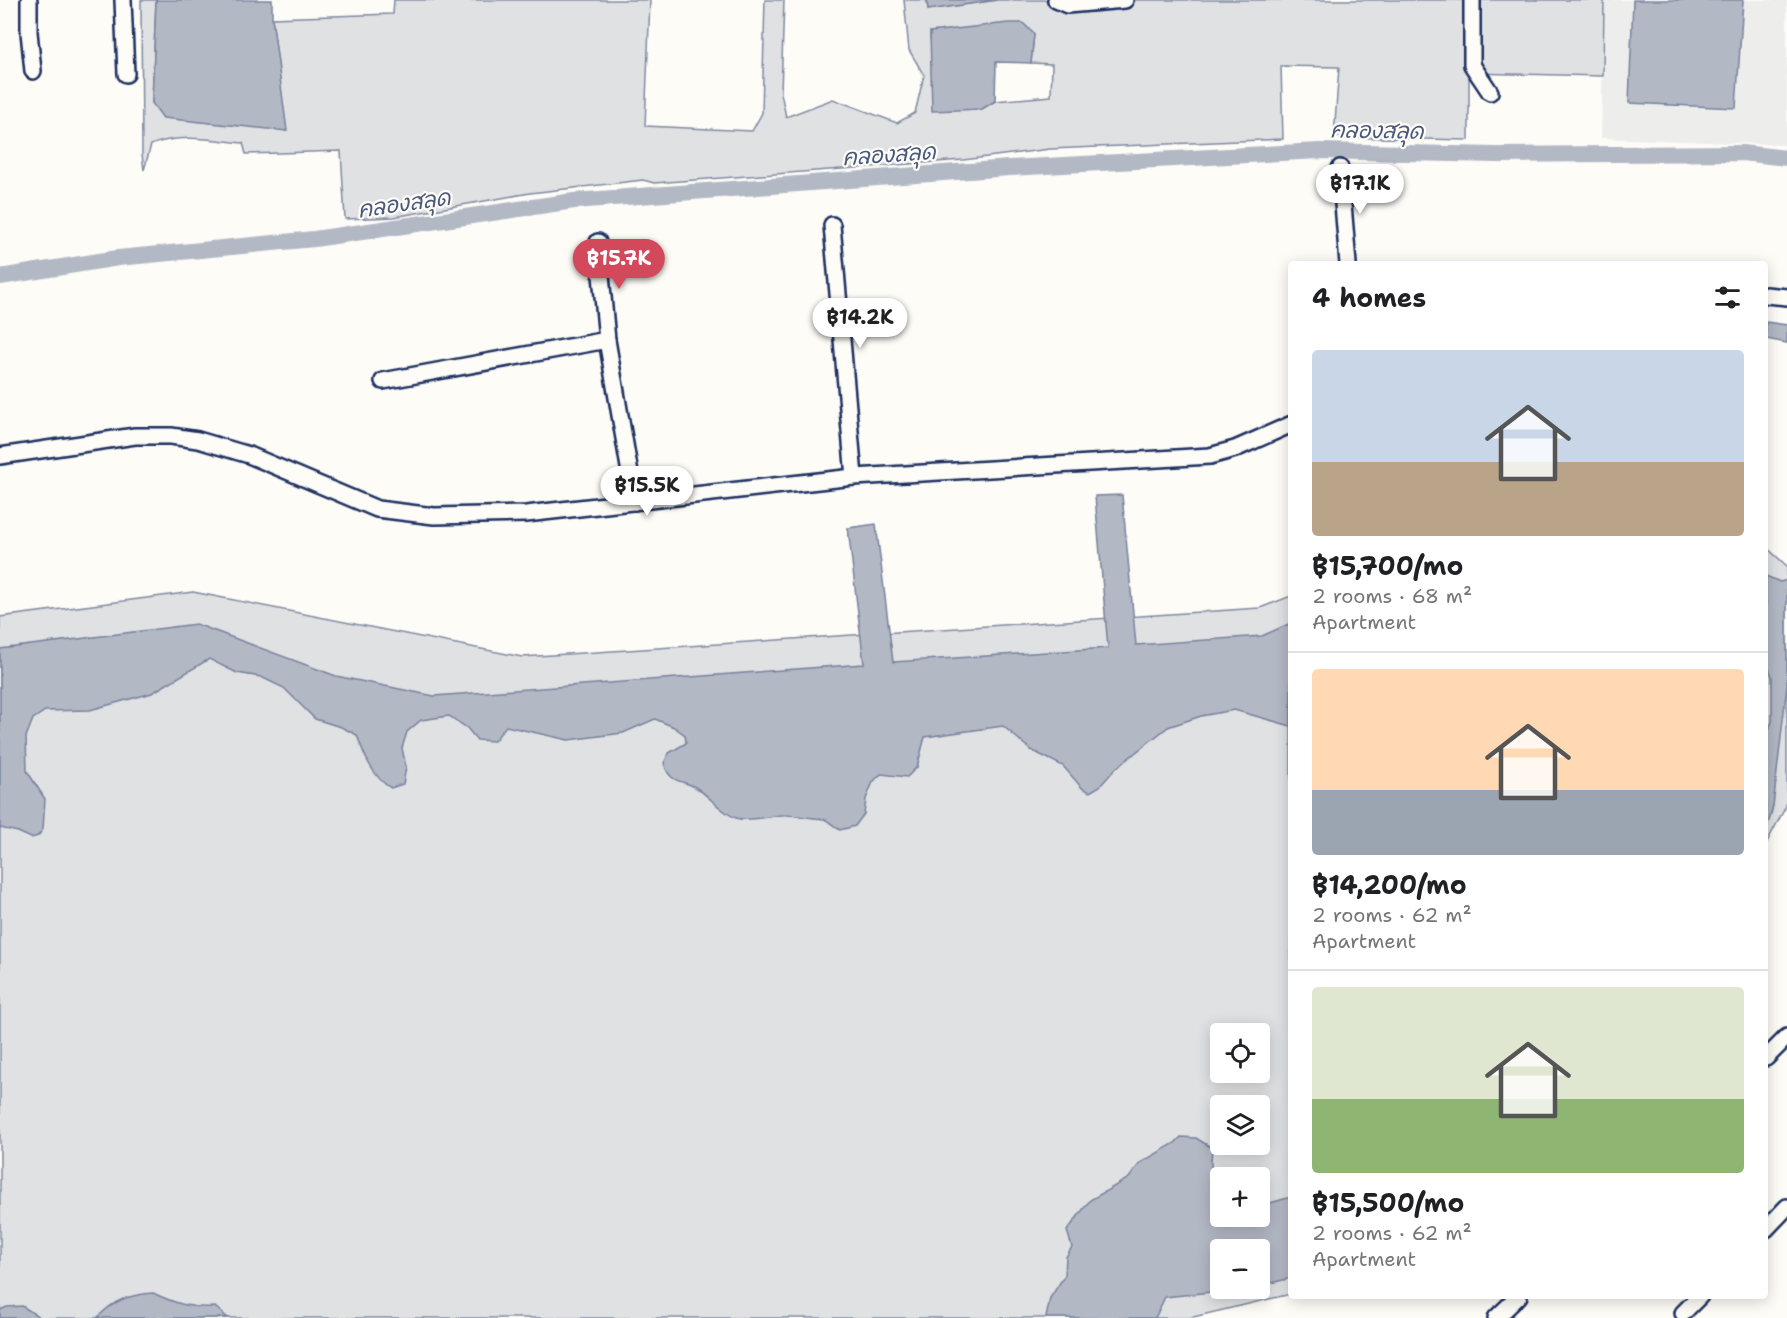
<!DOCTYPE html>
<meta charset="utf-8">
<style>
:root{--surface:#fff;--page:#f2f2f2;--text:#202124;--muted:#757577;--line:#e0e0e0;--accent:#d1495b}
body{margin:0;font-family:"Shantell Sans","Playpen Sans Thai",sans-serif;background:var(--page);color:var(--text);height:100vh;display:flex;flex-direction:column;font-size:22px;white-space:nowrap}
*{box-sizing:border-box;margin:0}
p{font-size:20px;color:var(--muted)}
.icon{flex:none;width:33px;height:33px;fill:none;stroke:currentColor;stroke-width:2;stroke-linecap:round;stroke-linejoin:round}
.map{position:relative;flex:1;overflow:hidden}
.sheet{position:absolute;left:1288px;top:261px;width:480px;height:1038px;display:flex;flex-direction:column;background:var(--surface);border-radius:6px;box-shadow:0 3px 15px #0003}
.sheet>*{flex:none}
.tools{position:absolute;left:1210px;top:1023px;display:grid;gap:12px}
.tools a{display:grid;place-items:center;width:60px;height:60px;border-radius:6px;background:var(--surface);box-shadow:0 3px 15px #0003;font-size:30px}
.price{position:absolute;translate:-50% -51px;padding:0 14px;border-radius:21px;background:#fff;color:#222;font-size:20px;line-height:39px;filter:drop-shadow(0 2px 3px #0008)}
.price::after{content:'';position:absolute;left:50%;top:36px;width:18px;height:14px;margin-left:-9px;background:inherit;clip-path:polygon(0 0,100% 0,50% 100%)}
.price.on{background:var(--accent);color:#fff}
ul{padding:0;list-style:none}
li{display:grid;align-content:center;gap:12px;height:318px;padding:0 24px}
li+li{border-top:2px solid var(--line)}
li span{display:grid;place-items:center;height:186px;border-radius:6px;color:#555}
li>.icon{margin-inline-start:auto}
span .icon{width:108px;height:108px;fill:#fffc;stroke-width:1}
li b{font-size:26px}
h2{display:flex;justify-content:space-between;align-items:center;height:72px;padding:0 24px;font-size:26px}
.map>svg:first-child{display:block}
.built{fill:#edeeec}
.green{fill:#e0e1e3;stroke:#7e88a0;stroke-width:1.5;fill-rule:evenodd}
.water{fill:#b3b8c5;stroke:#76819c;stroke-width:1.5}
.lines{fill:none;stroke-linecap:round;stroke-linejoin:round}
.canal{stroke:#b3b8c5;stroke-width:16}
.street-casing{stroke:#1b2f5e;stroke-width:20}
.street{stroke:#fdfcf7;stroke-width:15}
.labels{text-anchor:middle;stroke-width:4.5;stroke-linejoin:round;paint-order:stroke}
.water-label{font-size:22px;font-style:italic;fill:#49587d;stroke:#fdfcf7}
</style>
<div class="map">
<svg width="1787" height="1318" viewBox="0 0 1787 1318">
<rect width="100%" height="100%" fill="#fdfcf7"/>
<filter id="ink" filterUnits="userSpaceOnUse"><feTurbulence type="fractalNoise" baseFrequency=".0167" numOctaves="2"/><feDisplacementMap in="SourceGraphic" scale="12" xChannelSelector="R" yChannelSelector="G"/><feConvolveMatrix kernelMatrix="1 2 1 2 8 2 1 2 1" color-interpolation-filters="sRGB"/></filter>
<g filter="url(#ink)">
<polygon class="built" points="1604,0 1787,0 1787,145 1601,138"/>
<g class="green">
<path d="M141,0H156L152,103L286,131L272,18L393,14L394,0H650L645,126L752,131L762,113L765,0H784L781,93L786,117L833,99L897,123L915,113L924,75L909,50L904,0H927L928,10L997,0H1604L1603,76L1469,73V140L1334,137L1339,67L1281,66L1283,139L1050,149L963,160L654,183L643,180L530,193L394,217L345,219L341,151L246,154L243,143C214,140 178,133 151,145L144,170L142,154ZM930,32L1034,34L1031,63L1052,64L1051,96L995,101L982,109L931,48Z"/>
<polygon points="1766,547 1787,566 1787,800 1786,806 1766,844"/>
<path d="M193,592L522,657L1260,608L1291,596V1294L1189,1318H0V617ZM1221,1034H1260V1072H1221ZM1221,1106H1260V1144H1221ZM1221,1178H1260V1216H1221ZM1221,1250H1260V1288H1221Z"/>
</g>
<g class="water">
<polygon points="156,0 272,0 272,18 287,131 163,118 152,103"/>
<polygon points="927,0 997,0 928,10"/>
<polygon points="1633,0 1743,0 1736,108 1629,103"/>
<polygon points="1008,23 1023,23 1034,34 1031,63 996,62 995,101 982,109 932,111 930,32"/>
<polygon points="1766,322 1787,325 1787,343 1766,339"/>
<path d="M1122,495L1136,645L1262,636L1291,623V726L1234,710L1201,716L1168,727L1116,768L1100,786L1090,792L1082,788L1063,766L1031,750L1003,726L925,737L917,767L907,777L881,774L873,782L866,799L864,814L855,826L840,830C835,827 829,821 824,819C821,819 785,814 782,815C771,816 746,822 736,818C719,811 710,796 695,787C680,779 670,784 664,763L669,753L686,743L685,735L674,727L655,719L623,733L568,740L506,726L494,741L477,740L467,728L449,716L421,720L407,732L402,748L406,767L403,784L391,788C373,778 364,755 357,735L341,727L315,719L284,688L261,677L237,673L209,659L152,693L90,710L45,711L33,719L26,737L27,771L45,799L43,829L38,836L31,838L18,832L0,828V649L196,624L336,676L434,696L864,664L848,528L876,524L893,662L1108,648L1095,496Z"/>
<polygon points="1766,576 1780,582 1787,580 1787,685 1773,806 1770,818 1766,828 1766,738 1772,721 1772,677 1766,660"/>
<polygon points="1181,1137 1196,1138 1212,1148 1211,1162 1212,1185 1221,1189 1221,1216 1260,1216 1260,1208 1270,1203 1291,1197 1291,1278 1260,1286 1260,1250 1221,1250 1221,1288 1239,1289 1165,1297 1155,1318 1046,1318 1050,1298 1065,1275 1066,1257 1072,1247 1067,1231 1090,1200 1129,1178 1140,1163 1175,1143"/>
<path d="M153,1293C174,1303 192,1309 215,1307L228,1318H97C114,1300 128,1295 153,1293Z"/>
<polygon points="22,1306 41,1318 0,1318 0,1310 7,1307"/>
</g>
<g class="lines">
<polyline class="canal" points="0,277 118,258 314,239 574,201 1009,168 1319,151 1496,155 1742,153 1787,158"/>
<defs>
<g id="street">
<polyline points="29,0 29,32 33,71"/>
<polyline points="123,0 126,74"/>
<polyline points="1056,0 1067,5 1125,0"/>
<polyline points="1472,0 1472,65 1490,92"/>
<polyline points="1340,168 1348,264"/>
<polyline points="832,225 854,477"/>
<polyline points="598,242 607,340"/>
<polyline points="1766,295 1787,297"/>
<polyline points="383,381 607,340 635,502"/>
<polyline points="0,456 135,436 171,436 198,440 249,455 377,509 434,516 526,514 854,477 1210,456 1235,449 1292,424"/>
<polyline points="1766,1058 1787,1037"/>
<polyline points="1766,1229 1787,1207"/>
<polyline points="1683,1313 1700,1296"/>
<polyline points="1496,1318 1519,1296"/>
</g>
</defs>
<use href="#street" class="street-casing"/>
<use href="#street" class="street"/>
</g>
</g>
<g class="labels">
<g class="water-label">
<text transform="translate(1377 130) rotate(1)" y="8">คลองสลุด</text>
<text transform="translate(889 154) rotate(-4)" y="8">คลองสลุด</text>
<text transform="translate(404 203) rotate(-8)" y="8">คลองสลุด</text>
</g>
</g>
</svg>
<div class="tools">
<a><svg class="icon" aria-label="locate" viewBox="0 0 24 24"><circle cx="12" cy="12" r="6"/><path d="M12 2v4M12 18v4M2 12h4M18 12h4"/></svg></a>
<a><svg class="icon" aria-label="layers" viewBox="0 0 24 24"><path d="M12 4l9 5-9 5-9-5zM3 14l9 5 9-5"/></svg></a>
<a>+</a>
<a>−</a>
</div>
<b class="price" style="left:1360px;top:215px">฿17.1K</b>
<b class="price on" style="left:619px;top:290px">฿15.7K</b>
<b class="price" style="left:860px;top:349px">฿14.2K</b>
<b class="price" style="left:647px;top:517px">฿15.5K</b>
<section class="sheet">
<h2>4 homes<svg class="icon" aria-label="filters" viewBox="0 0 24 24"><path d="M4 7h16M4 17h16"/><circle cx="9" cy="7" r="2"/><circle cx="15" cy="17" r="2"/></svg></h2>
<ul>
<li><span style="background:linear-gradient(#c9d6e8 60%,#b9a48a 0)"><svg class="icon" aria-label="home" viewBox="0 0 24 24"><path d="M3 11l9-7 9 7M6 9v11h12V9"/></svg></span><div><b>฿15,700/mo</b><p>2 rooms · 68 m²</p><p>Apartment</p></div></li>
<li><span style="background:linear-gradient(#ffd9b3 65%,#9aa5b1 0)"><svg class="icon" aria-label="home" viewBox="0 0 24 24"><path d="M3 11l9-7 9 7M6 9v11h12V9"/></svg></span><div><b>฿14,200/mo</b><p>2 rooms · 62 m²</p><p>Apartment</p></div></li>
<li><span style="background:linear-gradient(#dfe7d0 60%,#8fb573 0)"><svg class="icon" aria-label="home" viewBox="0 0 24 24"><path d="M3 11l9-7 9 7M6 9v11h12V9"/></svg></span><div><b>฿15,500/mo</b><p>2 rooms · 62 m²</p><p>Apartment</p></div></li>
</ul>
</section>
</div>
